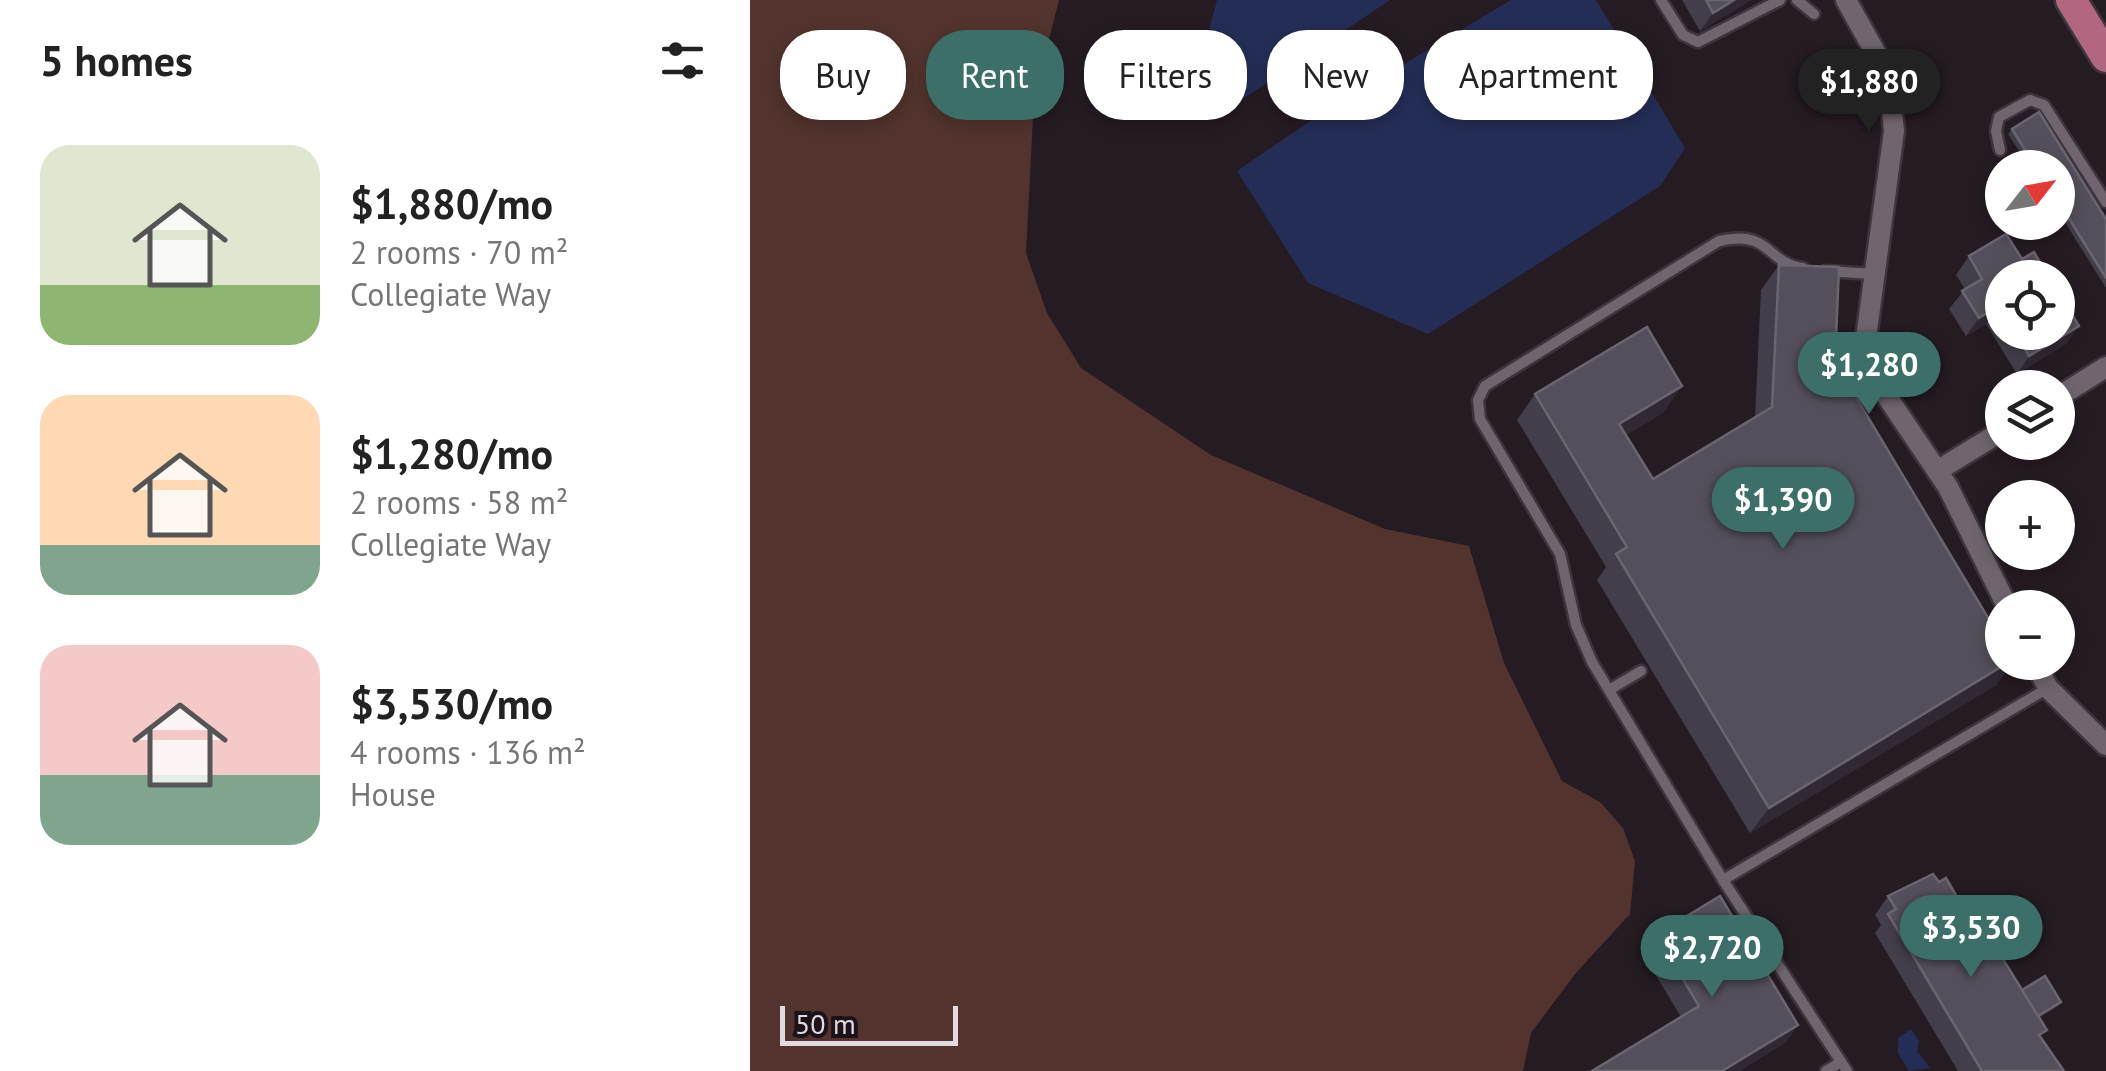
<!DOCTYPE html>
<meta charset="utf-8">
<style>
:root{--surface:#fff;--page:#f2f2f2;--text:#222;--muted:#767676;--accent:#3b6f67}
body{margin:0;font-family:"PT Sans",sans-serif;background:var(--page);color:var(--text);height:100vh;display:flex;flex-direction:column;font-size:38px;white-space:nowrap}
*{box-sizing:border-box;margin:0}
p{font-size:32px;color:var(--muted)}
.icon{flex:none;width:55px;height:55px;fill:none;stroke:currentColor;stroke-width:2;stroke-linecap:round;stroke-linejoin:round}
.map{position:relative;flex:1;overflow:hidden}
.panel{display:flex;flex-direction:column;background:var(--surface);width:750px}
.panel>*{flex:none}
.top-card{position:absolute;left:30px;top:30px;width:950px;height:90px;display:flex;gap:20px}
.needle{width:65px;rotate:59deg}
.tools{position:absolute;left:1235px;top:150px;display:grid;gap:20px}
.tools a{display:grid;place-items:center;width:90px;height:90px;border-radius:50%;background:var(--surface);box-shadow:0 5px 15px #0003;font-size:50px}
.scale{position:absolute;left:30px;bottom:25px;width:178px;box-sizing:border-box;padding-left:10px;border:5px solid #e1dbe0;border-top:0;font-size:28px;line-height:35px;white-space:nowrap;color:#e1dbe0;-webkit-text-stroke:8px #1b121a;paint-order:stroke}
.price{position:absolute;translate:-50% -85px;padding:0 22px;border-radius:35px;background:var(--accent);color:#fff;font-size:32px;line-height:65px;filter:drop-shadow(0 2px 5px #0008)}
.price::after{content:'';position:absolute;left:50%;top:60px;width:30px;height:22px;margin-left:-15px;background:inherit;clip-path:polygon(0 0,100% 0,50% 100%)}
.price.selected{background:#222;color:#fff}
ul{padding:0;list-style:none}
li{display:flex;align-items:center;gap:30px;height:250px;padding:0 40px}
li span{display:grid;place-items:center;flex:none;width:280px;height:200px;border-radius:30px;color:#555}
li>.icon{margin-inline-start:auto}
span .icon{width:120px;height:120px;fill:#fffc;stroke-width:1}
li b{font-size:42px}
h2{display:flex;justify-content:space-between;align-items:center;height:120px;padding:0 40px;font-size:42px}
.tag{padding:0 35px;border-radius:40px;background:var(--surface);box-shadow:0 5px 15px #0003;font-size:35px;line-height:90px}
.tag.selected{background:var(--accent);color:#fff}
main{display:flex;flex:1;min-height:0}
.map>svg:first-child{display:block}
.green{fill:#52332d}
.water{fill:#242d55}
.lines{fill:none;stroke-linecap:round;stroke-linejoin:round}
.lane-casing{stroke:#3c353b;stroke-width:15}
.street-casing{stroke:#3c353b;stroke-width:25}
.primary-casing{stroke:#3c353b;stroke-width:35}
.lane{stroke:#70656e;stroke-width:10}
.street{stroke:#70656e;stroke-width:20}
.primary{stroke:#b36680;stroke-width:30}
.wall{fill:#433e49}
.shaded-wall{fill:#302933}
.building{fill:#544f5a;stroke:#6a656f;stroke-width:2.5}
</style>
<main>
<section class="panel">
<h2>5 homes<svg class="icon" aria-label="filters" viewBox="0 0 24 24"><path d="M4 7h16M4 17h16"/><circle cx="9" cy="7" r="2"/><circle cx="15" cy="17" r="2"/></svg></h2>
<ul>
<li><span style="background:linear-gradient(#dfe7d0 70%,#8fb573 0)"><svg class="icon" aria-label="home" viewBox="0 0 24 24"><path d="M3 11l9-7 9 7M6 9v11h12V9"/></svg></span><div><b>$1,880/mo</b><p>2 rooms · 70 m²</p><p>Collegiate Way</p></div></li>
<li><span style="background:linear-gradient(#ffd9b3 75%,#7fa58c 0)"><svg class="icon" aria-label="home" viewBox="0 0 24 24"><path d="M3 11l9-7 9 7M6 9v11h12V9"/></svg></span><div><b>$1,280/mo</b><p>2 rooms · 58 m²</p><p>Collegiate Way</p></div></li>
<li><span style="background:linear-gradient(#f6c9c9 65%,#7fa58c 0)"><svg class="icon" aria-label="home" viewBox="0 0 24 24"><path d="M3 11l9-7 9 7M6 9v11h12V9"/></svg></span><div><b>$3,530/mo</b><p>4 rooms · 136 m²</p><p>House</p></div></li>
</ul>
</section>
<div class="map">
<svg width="1356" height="1071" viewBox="0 0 1356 1071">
<rect width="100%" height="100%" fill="#251b23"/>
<polygon class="green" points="0,0 309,0 284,98 276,253 297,313 331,368 461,455 635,529 719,546 754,663 812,781 850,802 873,828 885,861 880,914 825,974 781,1033 773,1071 0,1071"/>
<g class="water">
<polygon points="467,0 640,0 469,115 460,26"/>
<polygon points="761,0 846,0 935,148 910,186 678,334 558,283 487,171 566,117"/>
<polygon points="1161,1029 1169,1041 1167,1051 1180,1068 1159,1071 1148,1053 1148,1038"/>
</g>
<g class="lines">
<defs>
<g id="lane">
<polyline points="911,0 933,35 948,42 1030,0"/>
<polyline points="1047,0 1064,14"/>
<polyline points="1250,150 1246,131 1249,117 1280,100 1294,105 1356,202"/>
<polyline points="1075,271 1124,274"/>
<polyline points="859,690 891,671"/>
<path d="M973,880L842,662L826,625L810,554L730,419L728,400L735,386L969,241C1022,229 1015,263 1053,268"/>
<polyline points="1076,1071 1091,1062"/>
<polyline points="1097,1071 973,880 1298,688"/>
</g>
<g id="street">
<polyline points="1096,0 1138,75 1144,131 1116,338 1121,373 1198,487 1258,608"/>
<polyline points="1308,397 1356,367"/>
<polyline points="1187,471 1252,431"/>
<polyline points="1285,662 1298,688 1356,745"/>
</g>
<polyline id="primary" points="1321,0 1356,57"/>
</defs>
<use href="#lane" class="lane-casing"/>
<use href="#street" class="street-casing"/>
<use href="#primary" class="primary-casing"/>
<use href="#lane" class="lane"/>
<use href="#street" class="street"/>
<use href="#primary" class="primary"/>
</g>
<g class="wall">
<polygon points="932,0 1001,0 950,31"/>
<polygon points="1289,112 1356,219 1356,288 1308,211 1308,168 1280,168 1258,134 1262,129"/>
<polygon points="1219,256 1252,278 1252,332 1308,332 1316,344 1267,374 1236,324 1216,336 1199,309 1215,289 1206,275"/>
<polygon points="1029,265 1252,662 1262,662 1246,685 1000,833 847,580 856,567 767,420 785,394 914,412 876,435 903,479 1005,418 1011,290"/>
<polygon points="1138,896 1241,956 1272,990 1308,1006 1289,1018 1291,1038 1314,1071 1208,1071 1125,933 1131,925 1125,915"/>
<polygon points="906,935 1048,1025 1035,1043 989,1071 842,1071 931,1017 893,954"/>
</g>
<g class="shaded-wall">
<polygon points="984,0 1001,0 950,31 963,13"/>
<polygon points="1249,305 1236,324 1216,336 1229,318"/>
<polygon points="1329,326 1316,344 1267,374 1279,356"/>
<polygon points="932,386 914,412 851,450 869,424"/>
<polygon points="1259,662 1262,662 1246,685 1000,833 1019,808"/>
<polygon points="1311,1002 1308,1006 1283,1022 1286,1017"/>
<polygon points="1048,1025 1035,1043 989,1071 972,1071"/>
</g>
<g class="building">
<polygon points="956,0 984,0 963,13"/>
<polygon points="1289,112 1356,219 1356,278 1308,201 1308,168 1286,168 1262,129"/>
<polygon points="1256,234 1272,259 1284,252 1299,278 1252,278 1252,311 1249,305 1229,318 1212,291 1232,279 1219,256"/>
<polygon points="1029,265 1089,267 1085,362 1252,641 1252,662 1259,662 1019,808 866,554 877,547 785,394 897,327 932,386 869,424 903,479 1022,407"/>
<polygon points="1308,291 1329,326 1279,356 1266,332 1308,332"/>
<polygon points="1183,874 1189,882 1196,878 1241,956 1248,951 1297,1030 1289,1035 1314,1071 1232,1071 1138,914 1146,909 1138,896"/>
<polygon points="970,896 1048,1025 972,1071 842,1071 949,1006 906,935"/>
<polygon points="1295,976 1311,1002 1288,1016 1272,990"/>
</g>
</svg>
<div class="tools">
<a><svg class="needle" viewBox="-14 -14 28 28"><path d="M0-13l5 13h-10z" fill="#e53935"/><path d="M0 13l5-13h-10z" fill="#767676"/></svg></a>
<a><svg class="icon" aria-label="locate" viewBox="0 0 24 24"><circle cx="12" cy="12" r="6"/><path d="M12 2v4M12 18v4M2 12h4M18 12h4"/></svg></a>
<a><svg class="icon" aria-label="layers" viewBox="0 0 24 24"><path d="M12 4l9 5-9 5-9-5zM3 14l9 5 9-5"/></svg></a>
<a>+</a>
<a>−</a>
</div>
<div class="scale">50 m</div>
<b class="price selected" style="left:1119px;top:134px">$1,880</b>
<b class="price" style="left:1119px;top:417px">$1,280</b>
<b class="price" style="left:1033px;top:552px">$1,390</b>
<b class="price" style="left:1221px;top:980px">$3,530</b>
<b class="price" style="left:962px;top:1000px">$2,720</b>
<div class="top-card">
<a class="tag">Buy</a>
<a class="tag selected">Rent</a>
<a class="tag">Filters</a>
<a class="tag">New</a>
<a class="tag">Apartment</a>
</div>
</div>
</main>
